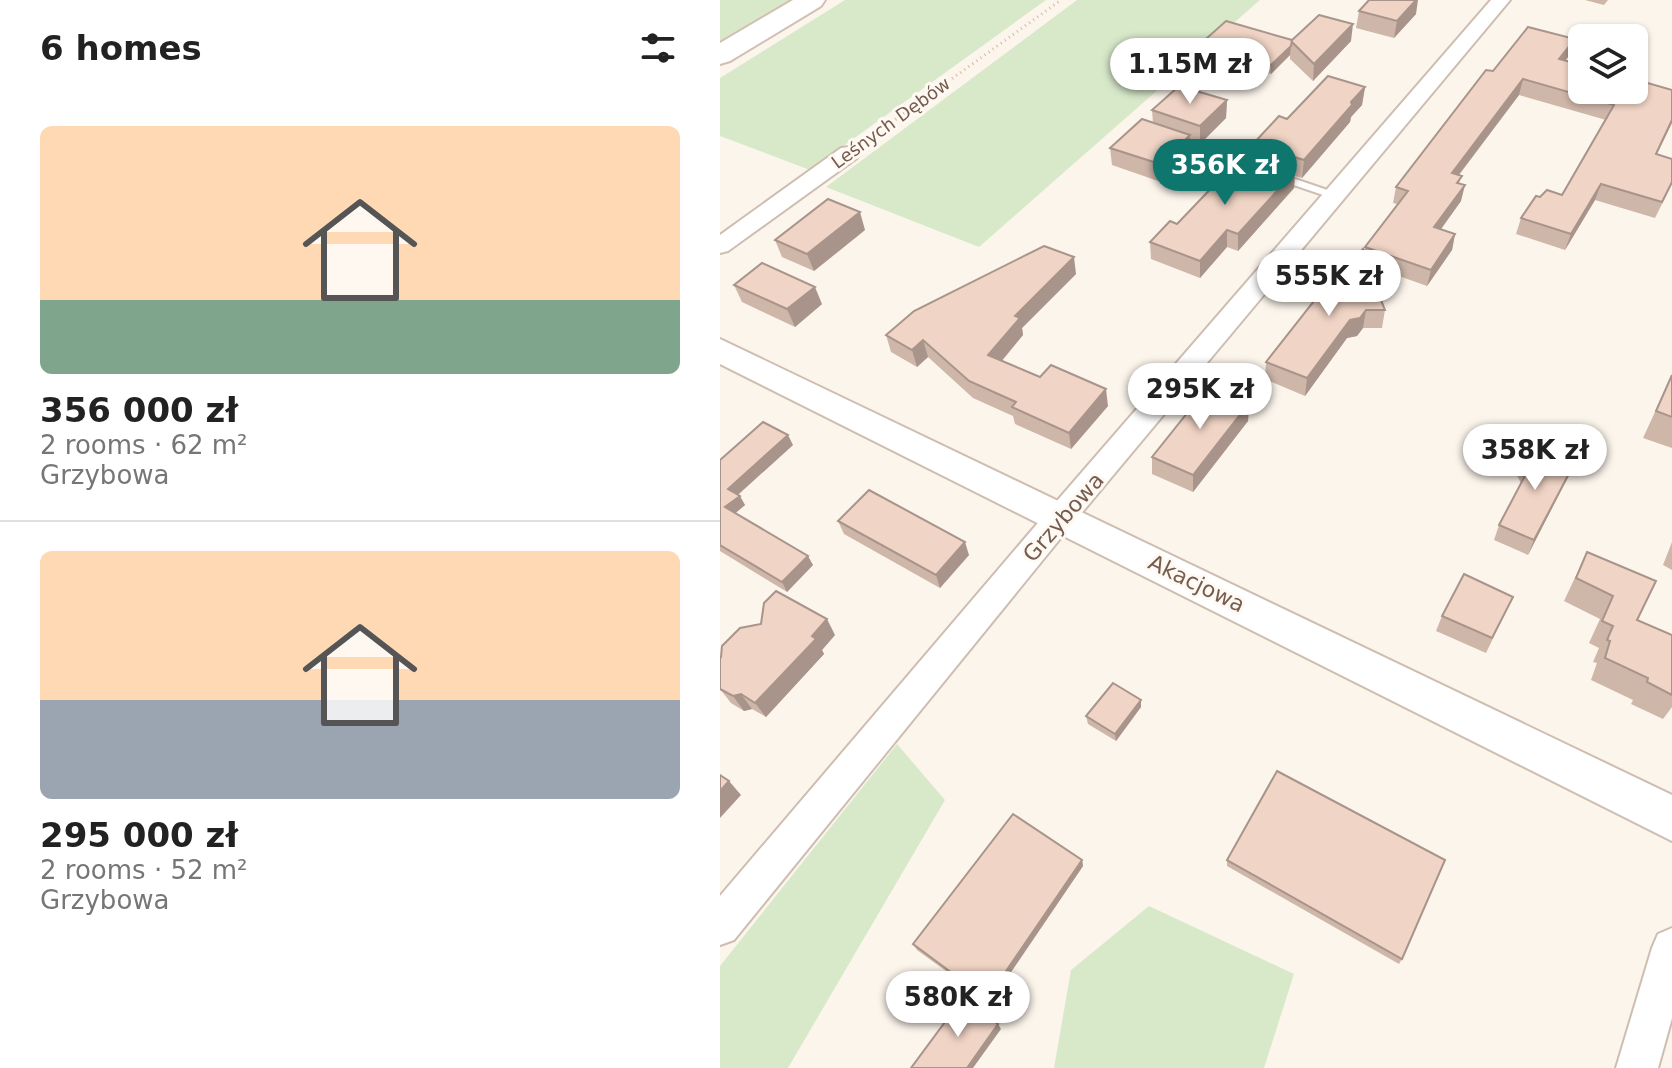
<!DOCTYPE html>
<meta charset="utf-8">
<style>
:root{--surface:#fff;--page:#f6f6f6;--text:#222;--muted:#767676;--line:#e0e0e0;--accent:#0f766e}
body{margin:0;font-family:"DejaVu Sans",sans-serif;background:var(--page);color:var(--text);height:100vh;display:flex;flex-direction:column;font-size:30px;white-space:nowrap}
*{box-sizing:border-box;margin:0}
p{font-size:26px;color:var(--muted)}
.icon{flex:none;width:44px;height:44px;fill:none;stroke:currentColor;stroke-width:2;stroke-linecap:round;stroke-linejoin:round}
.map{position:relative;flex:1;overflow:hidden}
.side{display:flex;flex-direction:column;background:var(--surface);width:720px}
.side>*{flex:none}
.fabs{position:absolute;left:848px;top:24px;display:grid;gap:16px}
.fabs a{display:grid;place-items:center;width:80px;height:80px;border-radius:12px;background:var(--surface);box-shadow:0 2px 6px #0004;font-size:40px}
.price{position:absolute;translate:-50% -68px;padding:0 18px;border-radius:28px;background:#fff;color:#222;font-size:26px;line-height:52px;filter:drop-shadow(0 2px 4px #0008)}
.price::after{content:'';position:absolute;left:50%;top:48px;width:24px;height:18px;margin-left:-12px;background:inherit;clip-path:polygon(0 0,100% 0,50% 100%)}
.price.on{background:var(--accent);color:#fff}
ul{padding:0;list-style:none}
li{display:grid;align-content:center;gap:16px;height:424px;padding:0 40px}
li+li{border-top:2px solid var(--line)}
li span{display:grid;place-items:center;height:248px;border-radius:12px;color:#555}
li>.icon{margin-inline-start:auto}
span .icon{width:144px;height:144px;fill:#fffc;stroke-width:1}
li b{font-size:34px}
h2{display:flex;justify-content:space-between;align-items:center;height:96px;padding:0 40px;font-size:34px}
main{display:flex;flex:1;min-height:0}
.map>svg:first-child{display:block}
.green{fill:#d8e9ca}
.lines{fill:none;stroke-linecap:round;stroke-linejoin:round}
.service-casing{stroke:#cebdb1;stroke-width:4}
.minor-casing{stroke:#cebdb1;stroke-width:4}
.tertiary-casing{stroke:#cebdb1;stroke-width:4}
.secondary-casing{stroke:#d3bfb1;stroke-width:4}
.path{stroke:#d5b8a8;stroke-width:3;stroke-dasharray:1 4;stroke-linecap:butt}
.service{fill:#fff;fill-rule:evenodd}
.minor{fill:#fff;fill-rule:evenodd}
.tertiary{fill:#fff;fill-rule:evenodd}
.secondary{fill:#fff;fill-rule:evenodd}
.wall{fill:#ceb6a9}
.shaded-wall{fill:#a8948a}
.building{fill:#f0d4c5;stroke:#a8948a;stroke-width:2}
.labels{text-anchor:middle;stroke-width:6;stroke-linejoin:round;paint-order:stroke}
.far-street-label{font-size:18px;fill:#765c4f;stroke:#fef9f3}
.street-label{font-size:22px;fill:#765c4f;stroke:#fef9f3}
</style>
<main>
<section class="side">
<h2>6 homes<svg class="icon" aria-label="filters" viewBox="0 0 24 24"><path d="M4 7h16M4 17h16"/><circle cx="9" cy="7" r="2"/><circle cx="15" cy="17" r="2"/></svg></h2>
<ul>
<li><span style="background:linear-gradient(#ffd9b3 70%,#7fa58c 0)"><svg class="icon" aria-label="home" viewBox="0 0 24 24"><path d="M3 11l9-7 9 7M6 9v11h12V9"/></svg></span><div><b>356 000 zł</b><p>2 rooms · 62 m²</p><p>Grzybowa</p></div></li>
<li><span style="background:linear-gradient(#ffd9b3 60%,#9aa5b1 0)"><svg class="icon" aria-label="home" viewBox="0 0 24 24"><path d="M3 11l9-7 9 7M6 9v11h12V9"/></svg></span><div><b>295 000 zł</b><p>2 rooms · 52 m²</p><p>Grzybowa</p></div></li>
</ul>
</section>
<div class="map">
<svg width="952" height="1068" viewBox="0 0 952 1068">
<rect width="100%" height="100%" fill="#fcf5ec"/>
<g class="green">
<polygon points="0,0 72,0 0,43"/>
<polygon points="125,0 326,0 90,170 0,136 0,78"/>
<polygon points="357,0 540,0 259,247 106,187"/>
<polygon points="177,744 225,800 68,1068 0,1068 0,966"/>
<polygon points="429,906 574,974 544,1068 334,1068 351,970"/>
</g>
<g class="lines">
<defs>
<polygon id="service" points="447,138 455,138 622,195 616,199 612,198 447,142"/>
<g id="minor">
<polygon points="771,0 790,0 339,540 14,940 0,945 0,896 317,524"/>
<polygon points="129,147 140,153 137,158 8,251 0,253 0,235 121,148"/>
<polygon points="952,928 952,1018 938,1068 896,1068 932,948 938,934"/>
</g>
<polygon id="tertiary" points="0,339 952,795 952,841 0,364"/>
<polygon id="secondary" points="73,0 105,0 101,6 10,61 0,64 0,43"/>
</defs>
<use href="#service" class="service-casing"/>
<use href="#minor" class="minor-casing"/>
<use href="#tertiary" class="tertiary-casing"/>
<use href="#secondary" class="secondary-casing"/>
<polyline class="path" points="147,140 341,0"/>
<use href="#service" class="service"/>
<use href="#minor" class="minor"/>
<use href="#tertiary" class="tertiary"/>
<use href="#secondary" class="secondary"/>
</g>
<g class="wall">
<polygon points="865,0 888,0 884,5"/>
<polygon points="639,11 696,14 674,38 636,28"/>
<polygon points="855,39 850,54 845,61 914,90 937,155 952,184 935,218 875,200 845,250 796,234 801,218 820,197 842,195 886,120 799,95 739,175 741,201 721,229 735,234 732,250 707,286 651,266 662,288 660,298 665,310 662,328 643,328 637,336 627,338 585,396 545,379 546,362 644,252 645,247 677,204 673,203 676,187 773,71"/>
<polygon points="572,40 631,41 593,81 570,59 570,55 551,74 478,55 478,46"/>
<polygon points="645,87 642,105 631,117 630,122 582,178 575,176 574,188 518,251 507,247 480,278 431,259 430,242 457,224 532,157 533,144 567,119"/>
<polygon points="507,100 506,118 480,144 470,140 470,153 441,182 392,165 390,148 433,123 432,110"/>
<polygon points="145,230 94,271 62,257 55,240"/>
<polygon points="356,274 302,328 303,335 282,361 388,406 351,449 295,424 293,416 253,398 208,357 197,367 171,352 166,335"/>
<polygon points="14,285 102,304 75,327 22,302"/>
<polygon points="952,375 952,448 923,438"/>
<polygon points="529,403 528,421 473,492 432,474 432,457"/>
<polygon points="793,442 853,466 808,555 774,540 779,525 801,483 787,457"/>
<polygon points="73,445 18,495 25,505 15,513 93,565 67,592 0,551 0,460"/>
<polygon points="118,521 249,555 220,588 124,534"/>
<polygon points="952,542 952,570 943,565"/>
<polygon points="867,552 917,620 952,635 952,707 943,719 911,704 913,700 871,680 877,663 873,662 879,648 869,643 880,619 844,601"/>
<polygon points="793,597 766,653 716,631 722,616"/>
<polygon points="115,635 102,650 104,654 46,717 32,709 24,711 11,703 0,689"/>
<polygon points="421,700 421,707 396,741 368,724 366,716"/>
<polygon points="362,860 363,866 270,1003 197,950 193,944"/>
<polygon points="507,860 682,959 679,964 507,866"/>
</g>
<g class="shaded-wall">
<polygon points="696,0 698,0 696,14 674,38 677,21"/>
<polygon points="633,24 631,41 593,81 594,64"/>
<polygon points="855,39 850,54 835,75 839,59"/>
<polygon points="571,46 570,55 551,74 551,65"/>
<polygon points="803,79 799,95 728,189 732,173"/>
<polygon points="645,87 642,105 631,117 630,122 582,178 584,160 631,102"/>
<polygon points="507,100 506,118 480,144 480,126"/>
<polygon points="952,120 952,123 929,170 936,154"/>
<polygon points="470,135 470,153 441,182 440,164"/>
<polygon points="575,171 574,188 518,251 518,234"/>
<polygon points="881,184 875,200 845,250 851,234"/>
<polygon points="745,185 741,201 711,243 714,227"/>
<polygon points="140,212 145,230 94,271 87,254"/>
<polygon points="507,230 507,247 480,278 480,261"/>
<polygon points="735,234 732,250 707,286 711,270"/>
<polygon points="354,257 356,274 302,328 303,335 272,372 268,355 295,316"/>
<polygon points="95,287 102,304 75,327 67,309"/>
<polygon points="646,310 643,328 637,336 627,338 585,396 587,378 630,320"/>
<polygon points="203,340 208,357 197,367 192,350"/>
<polygon points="386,389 388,406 351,449 349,433"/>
<polygon points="529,403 528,421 473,492 473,475"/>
<polygon points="68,435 73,445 13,499 8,489"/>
<polygon points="853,466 846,481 808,555 814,540"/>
<polygon points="20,496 25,505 11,517 5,507"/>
<polygon points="245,542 249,555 220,588 216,575"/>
<polygon points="88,556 93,565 67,592 62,582"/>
<polygon points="107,619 115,635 102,650 104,654 46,717 35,703"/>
<polygon points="21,694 32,709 24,711 13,696"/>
<polygon points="421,700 421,707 396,741 395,734"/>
<polygon points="9,781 21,795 0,818 0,791"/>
<polygon points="362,860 363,866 270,1003 267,999"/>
<polygon points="278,1024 281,1029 253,1068 247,1068"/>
</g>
<g class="building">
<polygon points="649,0 696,0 677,21 639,11"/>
<polygon points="599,15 633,24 594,64 571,41"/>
<polygon points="506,21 572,40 571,46 551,65 478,46"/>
<polygon points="808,27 855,39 839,59 862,65 862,90 914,90 914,79 952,90 952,120 936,154 952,159 952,182 942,202 881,184 851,234 801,218 816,196 820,197 827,190 842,195 894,105 803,79 732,173 742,176 737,183 745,185 714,227 735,234 711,270 645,247 688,191 676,187 766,70 773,71"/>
<polygon points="608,76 645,87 631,102 632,105 584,160 533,144 559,116 567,119"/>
<polygon points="459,86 507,100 480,126 432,110"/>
<polygon points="422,119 470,135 440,164 390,148"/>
<polygon points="524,154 575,171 518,234 507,230 480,261 430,242 450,221 457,224"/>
<polygon points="108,199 140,212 87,254 55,240"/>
<polygon points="324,246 354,257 295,316 300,318 268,355 320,377 331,365 386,389 349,433 292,407 296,402 249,381 203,340 192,350 166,335 194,311"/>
<polygon points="643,249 662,288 658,293 665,310 646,310 640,318 630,320 587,378 546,362 598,296 613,280 618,281"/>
<polygon points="42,263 95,287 67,309 14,285"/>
<polygon points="952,375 952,417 936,411"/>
<polygon points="488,387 529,403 473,475 432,457"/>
<polygon points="43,422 68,435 8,489 20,496 5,507 88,556 62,582 0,545 0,460"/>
<polygon points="793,442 853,466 814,540 779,525 808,470"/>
<polygon points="149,490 245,542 216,575 118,521"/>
<polygon points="867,552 936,581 917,620 952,635 952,695 927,682 928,678 885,658 890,641 887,640 893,626 882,621 893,596 856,578"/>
<polygon points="744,574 793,597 772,638 722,616"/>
<polygon points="56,591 107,619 92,636 96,639 35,703 21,694 13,696 0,689 0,659 1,657 2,646 20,628 41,624 44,603"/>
<polygon points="393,683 421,700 395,734 366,716"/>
<polygon points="557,771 725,860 682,959 507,860"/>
<polygon points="0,775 9,781 0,791"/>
<polygon points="293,814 362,860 267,999 193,944"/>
<polygon points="242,999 278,1024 247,1068 191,1068"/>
</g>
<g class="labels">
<g class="far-street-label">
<text transform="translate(171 123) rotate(-36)" y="6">Leśnych Dębów</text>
</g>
<g class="street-label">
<text transform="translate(343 517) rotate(-49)" y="8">Grzybowa</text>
<text transform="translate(477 583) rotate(26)" y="8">Akacjowa</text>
</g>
</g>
</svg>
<div class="fabs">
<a><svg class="icon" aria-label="layers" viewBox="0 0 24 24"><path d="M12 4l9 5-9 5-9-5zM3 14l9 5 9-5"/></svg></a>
</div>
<b class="price" style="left:470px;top:106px">1.15M zł</b>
<b class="price on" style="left:505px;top:207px">356K zł</b>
<b class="price" style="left:609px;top:318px">555K zł</b>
<b class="price" style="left:480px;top:431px">295K zł</b>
<b class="price" style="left:815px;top:492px">358K zł</b>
<b class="price" style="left:238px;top:1039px">580K zł</b>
</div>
</main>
